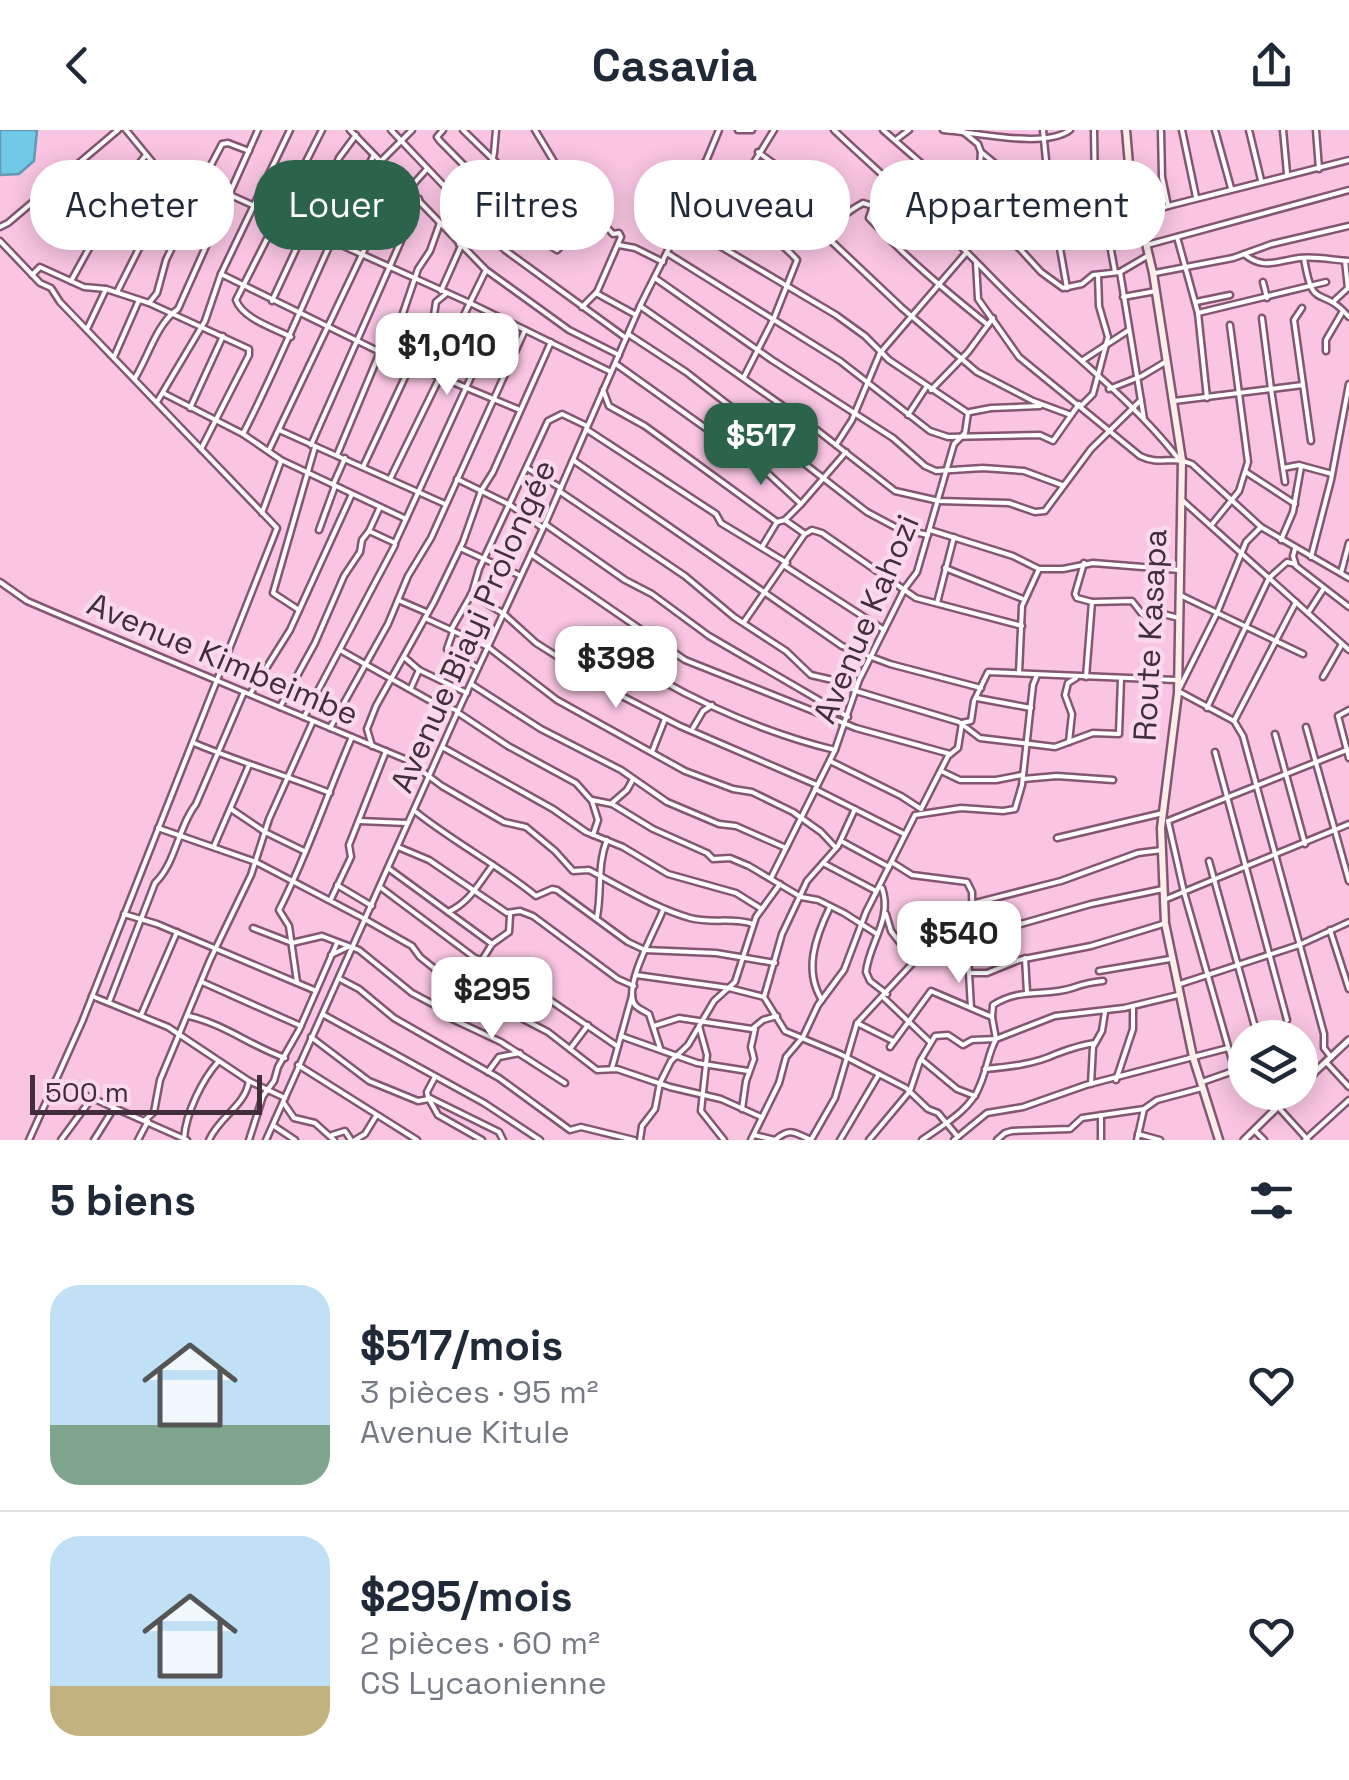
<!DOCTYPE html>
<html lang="fr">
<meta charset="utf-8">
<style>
:root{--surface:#fff;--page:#f6f6f7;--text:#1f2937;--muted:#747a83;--line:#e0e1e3;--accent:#2c644b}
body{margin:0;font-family:"Space Grotesk",sans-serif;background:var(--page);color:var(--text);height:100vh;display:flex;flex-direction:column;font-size:38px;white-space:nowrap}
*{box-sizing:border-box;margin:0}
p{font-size:32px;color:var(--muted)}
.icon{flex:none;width:55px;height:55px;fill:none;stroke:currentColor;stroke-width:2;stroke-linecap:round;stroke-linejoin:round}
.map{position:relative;height:1010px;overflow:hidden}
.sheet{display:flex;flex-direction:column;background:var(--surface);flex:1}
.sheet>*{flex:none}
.guide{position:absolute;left:30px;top:30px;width:1290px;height:90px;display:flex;gap:20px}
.fabs{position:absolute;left:1228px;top:890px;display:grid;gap:20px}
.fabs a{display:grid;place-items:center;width:90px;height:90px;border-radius:50%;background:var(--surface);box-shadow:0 5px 25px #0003;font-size:50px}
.scale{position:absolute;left:30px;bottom:25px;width:232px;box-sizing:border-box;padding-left:10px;border:5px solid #422d3a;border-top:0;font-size:28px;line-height:35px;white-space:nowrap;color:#422d3a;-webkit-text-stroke:8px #f9d9eb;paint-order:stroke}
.price{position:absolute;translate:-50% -85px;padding:0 22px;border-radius:20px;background:#fff;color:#222;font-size:32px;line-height:65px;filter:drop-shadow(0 2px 5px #0008)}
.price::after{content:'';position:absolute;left:50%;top:60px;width:30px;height:22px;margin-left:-15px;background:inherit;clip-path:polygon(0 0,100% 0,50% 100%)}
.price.on{background:var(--accent);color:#fff}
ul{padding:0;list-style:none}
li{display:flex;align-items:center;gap:30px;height:250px;padding:0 50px}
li+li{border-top:2px solid var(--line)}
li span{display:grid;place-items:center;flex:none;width:280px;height:200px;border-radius:30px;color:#555}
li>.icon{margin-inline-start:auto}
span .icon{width:120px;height:120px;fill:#fffc;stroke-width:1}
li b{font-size:42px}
h2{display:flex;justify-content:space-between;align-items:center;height:120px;padding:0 50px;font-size:42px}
.tag{padding:0 35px;border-radius:40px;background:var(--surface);box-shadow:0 5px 25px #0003;font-size:35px;line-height:90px}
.tag.on{background:var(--accent);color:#fff}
header{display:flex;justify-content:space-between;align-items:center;height:130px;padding:0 50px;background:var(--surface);font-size:45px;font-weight:700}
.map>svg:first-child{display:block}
.water{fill:#6fc9e7;stroke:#629ab3;stroke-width:2.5}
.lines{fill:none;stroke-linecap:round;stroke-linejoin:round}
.minor-casing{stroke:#835672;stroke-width:9}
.tertiary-casing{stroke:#835672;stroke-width:10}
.secondary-casing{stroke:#835672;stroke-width:11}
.minor{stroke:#fff;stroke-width:4}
.tertiary{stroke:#fff;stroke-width:5}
.secondary{stroke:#fcefea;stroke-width:6}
.labels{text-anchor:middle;stroke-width:9;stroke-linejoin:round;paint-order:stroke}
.street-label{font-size:32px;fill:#422d3a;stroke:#f9d9eb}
</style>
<header><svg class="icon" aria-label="back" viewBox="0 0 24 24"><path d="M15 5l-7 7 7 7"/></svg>Casavia<svg class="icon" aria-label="share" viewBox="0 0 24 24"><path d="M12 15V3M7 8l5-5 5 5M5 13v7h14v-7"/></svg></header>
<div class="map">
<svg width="1349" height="1010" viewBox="0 0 1349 1010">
<rect width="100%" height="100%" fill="#f9c5e3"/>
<polygon class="water" points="0,0 37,0 34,31 19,44 0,45"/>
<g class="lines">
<defs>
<g id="minor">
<polyline points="126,0 173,57 179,58 188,49 228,64 470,173 611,242"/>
<polyline points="350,0 486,140 569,200 619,225"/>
<polyline points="391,0 505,120 626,208"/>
<polyline points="443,0 437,7 440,11 532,104 557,120 570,107 570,104 463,0"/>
<polyline points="535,0 568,55 613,104 619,103 621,107 597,162 582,177"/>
<polyline points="738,0 752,0"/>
<path d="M834,0C873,37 914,73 953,109C977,131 999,157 1024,179C1075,227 1134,272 1177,327"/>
<polyline points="883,0 1020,119 1041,142 1063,158 1082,154 1093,145 1120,142 1149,125"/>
<path d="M943,0C974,2 1045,19 1070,0"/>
<polyline points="1043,0 1048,50 1067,158"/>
<polyline points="1094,0 1095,64 1105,87 1115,142"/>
<polyline points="1182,0 1196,67"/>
<polyline points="1215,0 1231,58"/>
<polyline points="1249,0 1261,50"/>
<polyline points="1283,0 1287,43"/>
<polyline points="1316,0 1319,39"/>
<polyline points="962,1 978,14 981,22 1052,80"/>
<polyline points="897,9 909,0"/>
<path d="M758,22C776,36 817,62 827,81C831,90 828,97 824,105"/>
<polyline points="381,31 412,0"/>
<polyline points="705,32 777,74 829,109 902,178 977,242 1033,271 1071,285"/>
<polyline points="70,43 90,62 114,75"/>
<polyline points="742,52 774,0"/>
<polyline points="201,54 222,14 228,13 249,21"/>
<polyline points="486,57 494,23 496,0"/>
<polyline points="409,59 426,40"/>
<polyline points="978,60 995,61 1015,51"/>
<path d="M691,66C727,81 771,100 797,130L774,188L744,247"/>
<polyline points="973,75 978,66 981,22"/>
<path d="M873,76L869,88C906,128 946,161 988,195"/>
<polyline points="1168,76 1349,30"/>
<polyline points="1139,85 1168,76 1162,47 1161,0"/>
<polyline points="681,93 836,185 865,206 889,230 968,283 965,303 954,314 917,442 905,458 859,550 835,620 771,748"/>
<polyline points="0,97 8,93 118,0"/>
<polyline points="307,100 339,28 356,5"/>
<polyline points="403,106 419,69"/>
<path d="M830,106C834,91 850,80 863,73L873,76L892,53"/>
<polyline points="1177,107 1198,183 1207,268"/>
<polyline points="0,111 40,153 51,158 60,172 277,398 82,892 29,1010"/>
<polyline points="459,114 479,94"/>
<polyline points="619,115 635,118 663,132"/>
<polyline points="1147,115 1349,60"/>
<polyline points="667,123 840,231 930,301 948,307 1040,305 1053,311 1079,274"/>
<path d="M1244,124C1263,140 1277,131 1299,128C1315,126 1333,130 1349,131"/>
<path d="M1304,128C1313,184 1320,153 1349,187"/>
<path d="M976,132L978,169L1019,227L1140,326C1160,336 1172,325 1192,334L1261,397L1349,448"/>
<polyline points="1120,142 1144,289"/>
<polyline points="1155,143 1233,128 1272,114 1349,96"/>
<polyline points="221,144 290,0"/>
<polyline points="32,145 40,137 84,157 106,159 149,173 249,219 249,225 201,319"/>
<polyline points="655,148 772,230 893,308 925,336 936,341 983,338 1024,341 1062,355"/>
<polyline points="71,151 129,46 146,25"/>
<polyline points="1263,152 1267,168"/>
<polyline points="441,161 461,116"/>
<polyline points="117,162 171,55"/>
<polyline points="596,163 636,185"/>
<polyline points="1123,167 1156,161"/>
<polyline points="1335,170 1348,158 1345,131"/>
<polyline points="272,171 305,100"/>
<polyline points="1196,172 1230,165"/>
<polyline points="149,173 157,163 166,130 202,55"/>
<polyline points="640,176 813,297 895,361 939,371 1009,373 1035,382 1045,381 1091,319 1141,270"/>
<polyline points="1302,178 1294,190 1311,311"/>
<polyline points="1198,183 1326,152"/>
<polyline points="87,199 106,159"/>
<polyline points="628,204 686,242 867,382 897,398 928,405"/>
<path d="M291,207C274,198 243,189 236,170L322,0"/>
<polyline points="1326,221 1326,210 1343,181"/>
<polyline points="114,227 139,170"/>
<polyline points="1083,230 1129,200"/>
<polyline points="616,234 763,339 801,374 785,390"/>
<path d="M135,248C149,225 157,193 178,179L258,0"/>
<polyline points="1109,259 1142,246 1167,231"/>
<polyline points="603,260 609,276 645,296 777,392 785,390 805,404 812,400 822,403 916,468 1022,496"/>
<polyline points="931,260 968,222 993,188"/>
<polyline points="163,263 243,304 281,330 406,389"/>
<polyline points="1174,271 1271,259 1262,188"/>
<polyline points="157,272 205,191 221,144 380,222 520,280"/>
<polyline points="1081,276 1093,264 1108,207 1099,176 1098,145"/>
<polyline points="190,278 223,206"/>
<polyline points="970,282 991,278 1040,276"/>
<polyline points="908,285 927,256"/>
<polyline points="586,299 716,384 721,393 787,433"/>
<polyline points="279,300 445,374"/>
<path d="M243,304C290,212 325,116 374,25"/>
<polyline points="311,315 401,111 403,106 388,73 396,45"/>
<polyline points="836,315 852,290 880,223 966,123"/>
<polyline points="269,320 387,72"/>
<polyline points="337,325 380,222 400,192 418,139 430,121 440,93"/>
<polyline points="573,330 842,516 890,534 981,558"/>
<polyline points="363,337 434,185 436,172 447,163"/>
<polyline points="527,338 561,358"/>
<polyline points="1283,338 1299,335 1332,344"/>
<polyline points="1246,342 1295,374"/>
<polyline points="390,349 462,202 464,185 485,142"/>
<polyline points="457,349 510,375 543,398"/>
<polyline points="1285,352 1271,259 1303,255"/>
<polyline points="333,355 345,328"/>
<polyline points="559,361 685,446 734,487 786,521 811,545 837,551 856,561 959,592 980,608 1055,617 1093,603 1119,604 1121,549"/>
<polyline points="1182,370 1349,520"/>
<polyline points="801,374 846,322"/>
<polyline points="380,377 369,401 395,413 498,188"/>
<polyline points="262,383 281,331"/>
<polyline points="1213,393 1239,361 1248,332 1230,195"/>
<polyline points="545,394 625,450 652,464 709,506 848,587"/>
<polyline points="1261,397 1246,412 1217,483 1178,561 1234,591 1243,606 1324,904 1324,918 1331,927"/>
<polyline points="319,400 335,356"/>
<polyline points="930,400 1013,426 1039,439 1063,439 1093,433 1180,440"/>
<polyline points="1281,410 1293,382 1301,337"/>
<polyline points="762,417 777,392"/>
<polyline points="460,418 519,445"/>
<polyline points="1295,419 1293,426 1296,436 1349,477"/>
<polyline points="531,424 685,530 856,598 950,624"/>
<polyline points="1311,427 1331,350 1349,254"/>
<polyline points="1084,433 1075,464 1077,468 1092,472 1132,471 1143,485 1163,484 1179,488"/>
<polyline points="785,436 884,500"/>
<polyline points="945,438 1023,469"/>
<polyline points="1341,443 1349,413"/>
<path d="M0,452L27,471L55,483L407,630L442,656L504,692L526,697L555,721L573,741L589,740C622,757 655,778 690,788C712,794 731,787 753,794"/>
<polyline points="471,464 504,484 536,513 612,561 680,596 817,655"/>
<polyline points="1180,465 1303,524"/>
<polyline points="398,470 426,482"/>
<polyline points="937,473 954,407"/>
<polyline points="299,480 273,463 315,317"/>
<polyline points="1308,483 1324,458"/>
<polyline points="425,488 488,517 557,570 685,641 733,659 752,662 793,682 821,702 836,718"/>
<polyline points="744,492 804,405"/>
<polyline points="451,500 472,463 479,439 548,291 562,284 587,296"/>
<polyline points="453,502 447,519 478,538"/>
<polyline points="340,520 429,570 458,581"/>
<polyline points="404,527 419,540 467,563"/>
<path d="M568,533L589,523L601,513C671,561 753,600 835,620"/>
<polyline points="1019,543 1022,476 1039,439"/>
<polyline points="1086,547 1092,472"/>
<polyline points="1323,547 1342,514"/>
<polyline points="471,554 541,599 621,640 667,672 719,694 736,696 786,718"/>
<polyline points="411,558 419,540"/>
<polyline points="250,564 290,500 352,364"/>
<polyline points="977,568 1031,578"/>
<polyline points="280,577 315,513 344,446 360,422 362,410 369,401"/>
<polyline points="1207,578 1269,448 1287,432 1295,434"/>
<polyline points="1349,580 1338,586 1349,628"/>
<polyline points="457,582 508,616 576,653 592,671 598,690 593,705"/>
<polyline points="304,587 395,415"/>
<polyline points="1234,591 1296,472"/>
<polyline points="1306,597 1349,751"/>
<polyline points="330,598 388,494 408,446 431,408 525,200"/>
<polyline points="693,598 703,581 712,575"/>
<polyline points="1275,604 1305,714"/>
<polyline points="1069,612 1072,584 1065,565 1068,553 1076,548"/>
<path d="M194,613C239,632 285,645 330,663"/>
<polyline points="372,616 367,599 376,576 434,472 463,412 481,361 493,342 551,212"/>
<polyline points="444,618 553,679 586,702 623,717 668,744 736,763 760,778"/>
<polyline points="652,622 665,589"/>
<polyline points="1215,622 1287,890"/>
<polyline points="830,631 901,666 921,679"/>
<polyline points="941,641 960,650 996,650 1022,645"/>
<polyline points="1023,649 1057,646 1113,650"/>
<polyline points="815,659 904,704"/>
<polyline points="592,670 612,674 653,699 707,723 713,729 730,728 749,736 801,767 818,770 844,783 877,804"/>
<polyline points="612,673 627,660 632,651"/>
<polyline points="231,679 265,702 304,721"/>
<polyline points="921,679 948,626 958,618 962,593 971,591 974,571 988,542 1176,550"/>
<path d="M416,682C455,713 498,735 536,766L552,759L557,760L628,812L645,820L716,823L775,833"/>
<polyline points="359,691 407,693"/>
<polyline points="1168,691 1184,762 1235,941"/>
<polyline points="1168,691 1349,619"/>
<polyline points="158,698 256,732 361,787 412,816 420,827 450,851 548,902 597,940 617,939 670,957 721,969 761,987"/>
<polyline points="1057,708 1163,683"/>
<polyline points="841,711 889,737"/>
<polyline points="214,716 249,635"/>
<polyline points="398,717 429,730 507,783 520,781 533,786 618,849 634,856"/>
<polyline points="1209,731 1258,908"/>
<polyline points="823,733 876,761"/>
<polyline points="893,733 912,745 967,752 972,762 973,807"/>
<polyline points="388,738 492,814"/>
<polyline points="337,755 372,776"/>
<polyline points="380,757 475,828 503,838 617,916"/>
<path d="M882,758C893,788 869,813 866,842L870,851L887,864"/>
<polyline points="331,769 351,727 349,715 386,621"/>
<polyline points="1164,770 1349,694"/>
<polyline points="971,774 1061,751 1138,723 1162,720"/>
<path d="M448,782C470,772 478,754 493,735"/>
<polyline points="124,784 157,794 314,860"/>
<polyline points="886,784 891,801 913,830"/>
<path d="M597,787C602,760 597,735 607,710"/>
<polyline points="253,798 292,813 322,806 359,820 412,863 442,879 450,888 501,912 565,953"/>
<polyline points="1330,800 1349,859"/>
<polyline points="967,809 971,878"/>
<polyline points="331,825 348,817"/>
<polyline points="1025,828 1027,862"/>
<polyline points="1099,841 1170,829"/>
<polyline points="971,843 987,843 1019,830 1091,816 1163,794"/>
<polyline points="636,845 729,858 764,867 785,901 840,924 906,958 928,979 938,983 958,1007"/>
<polyline points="340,849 359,859 394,888 499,948 570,1000 581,997 634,1010"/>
<polyline points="202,852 301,896"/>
<path d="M297,852L289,796L279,780C307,726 327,664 352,607"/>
<polyline points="1180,854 1299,815 1349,792"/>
<polyline points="464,859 492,814 509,802 510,785"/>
<polyline points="92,866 168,897 249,951 285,968"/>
<polyline points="764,867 782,804 807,751 838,716 855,679"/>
<polyline points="884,868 930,912"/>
<path d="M822,870C803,840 816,806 830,777"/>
<path d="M109,872L155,753C176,733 178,697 196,674L244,562"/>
<polyline points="141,885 177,802"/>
<polyline points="324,885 484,973 540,1010"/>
<path d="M189,886C224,894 251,916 285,928"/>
<polyline points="857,893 893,911"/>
<polyline points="654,896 679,888 752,899 763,890 777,886"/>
<polyline points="699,896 707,925 701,981 724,1010"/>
<polyline points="621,906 697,933 748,941"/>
<polyline points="311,907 369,951 418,971 429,969"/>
<polyline points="890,917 931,861 992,887"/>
<path d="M660,918L649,884C644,881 639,879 635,875C622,857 656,799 663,780"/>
<polyline points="570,919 588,895"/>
<polyline points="922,930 957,959 975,966"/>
<polyline points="1326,932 1349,957"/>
<polyline points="298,935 417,1010"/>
<polyline points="612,938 632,866"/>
<path d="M985,939C1008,937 1035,934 1056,924C1069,919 1080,915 1095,913"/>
<polyline points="488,942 499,927 520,923"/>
<polyline points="435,947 427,962 428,967 499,1002 503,1010"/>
<polyline points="1116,950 1133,899 1133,877"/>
<polyline points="1202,952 1245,937"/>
<polyline points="1091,954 1093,917 1102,901 1105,882"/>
<polyline points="1272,962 1269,969 1275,979"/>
<polyline points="83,964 187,1010"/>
<polyline points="429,969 438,985 482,1010"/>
<polyline points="283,972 294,988 315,993 334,1010"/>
<polyline points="1278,977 1308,1010"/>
<polyline points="742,979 746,951 754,929 751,917 755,899"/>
<polyline points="1101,985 1101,1010"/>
<polyline points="145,990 154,982 160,950 210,830 251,745 269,689 313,591"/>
<polyline points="274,996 295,1010"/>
<polyline points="1254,1000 1264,1010"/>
<polyline points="1138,1004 1160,1010"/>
<polyline points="332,1005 345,1001 351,1010"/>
<path d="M754,1005L775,1010C791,997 794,1003 811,1010"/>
<path d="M184,1008C186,983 202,950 218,932"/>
<polyline points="61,1010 92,968"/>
<polyline points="94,1010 114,978"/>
<polyline points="138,1010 148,991"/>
<path d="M209,1010C220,986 245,976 249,951"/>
<polyline points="249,1010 263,966 274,951 278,937 299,900 337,813"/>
<polyline points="266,1010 458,581 545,394 640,176 675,106 719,0"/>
<polyline points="355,1010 365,1004 376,986"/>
<polyline points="640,1010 642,996 655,979 660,953 671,931 688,915 714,871 735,852 756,787 780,754"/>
<polyline points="751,1010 779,953 786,927 803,907 818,875 844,840 866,782 915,685 961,678 1003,681 1015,679 1022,655 1033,555 1037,545"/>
<polyline points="811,1010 835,968 857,893 923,822 1091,774 1163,759"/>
<polyline points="840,1010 879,944"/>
<polyline points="869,1010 910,961 920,931 935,906 948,905 963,915 972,910 996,909 1055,886 1124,878 1178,865"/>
<path d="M922,1010C943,995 971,980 980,955C987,939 988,924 996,909L992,887L993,875C1021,857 1045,867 1072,858C1083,854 1091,852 1103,851"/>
<polyline points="954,1010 987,983 1023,977 1086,955 1228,918"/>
<polyline points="997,1010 1005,1003 1012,1001 1070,999 1082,988 1144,979 1157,970 1202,958"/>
<polyline points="1137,1010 1144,979"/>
<polyline points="1305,1010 1349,970"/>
</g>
<g id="tertiary">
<polyline points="1300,956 1349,910"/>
<polyline points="1244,1010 1293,962"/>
</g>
<polyline id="secondary" points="1126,0 1130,46 1153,143 1182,330 1178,563 1161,698 1165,793 1193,927 1219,1010"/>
</defs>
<use href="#minor" class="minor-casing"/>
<use href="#tertiary" class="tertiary-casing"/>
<use href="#secondary" class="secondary-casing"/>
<use href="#minor" class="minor"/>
<use href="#tertiary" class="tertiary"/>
<use href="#secondary" class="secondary"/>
</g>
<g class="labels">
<g class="street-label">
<text transform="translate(866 489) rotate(-67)" y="11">Avenue Kahozi</text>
<text transform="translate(473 496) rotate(-66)" y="11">Avenue Biayi Prolongée</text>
<text transform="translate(1150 505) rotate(-87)" y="11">Route Kasapa</text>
<text transform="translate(223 529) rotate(23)" y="11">Avenue Kimbeimbe</text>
</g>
</g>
</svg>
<div class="fabs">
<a><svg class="icon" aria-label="layers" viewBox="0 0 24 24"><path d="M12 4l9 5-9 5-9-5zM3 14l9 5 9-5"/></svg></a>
</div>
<div class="scale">500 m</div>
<b class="price" style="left:447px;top:268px">$1,010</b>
<b class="price on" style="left:761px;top:358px">$517</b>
<b class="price" style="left:616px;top:581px">$398</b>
<b class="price" style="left:959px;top:856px">$540</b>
<b class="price" style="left:492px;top:912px">$295</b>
<div class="guide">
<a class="tag">Acheter</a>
<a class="tag on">Louer</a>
<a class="tag">Filtres</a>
<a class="tag">Nouveau</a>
<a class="tag">Appartement</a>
</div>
</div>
<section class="sheet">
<h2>5 biens<svg class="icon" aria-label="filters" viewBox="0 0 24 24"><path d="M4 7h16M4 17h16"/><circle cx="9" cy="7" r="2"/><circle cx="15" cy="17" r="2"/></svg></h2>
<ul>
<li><span style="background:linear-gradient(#bfe0f5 70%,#7fa58c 0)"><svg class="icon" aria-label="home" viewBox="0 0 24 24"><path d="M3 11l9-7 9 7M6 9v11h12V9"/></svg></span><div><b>$517/mois</b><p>3 pièces · 95 m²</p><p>Avenue Kitule</p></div><svg class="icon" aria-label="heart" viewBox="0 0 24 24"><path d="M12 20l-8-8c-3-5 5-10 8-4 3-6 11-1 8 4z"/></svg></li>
<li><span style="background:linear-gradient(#bfe0f5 75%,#c2b280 0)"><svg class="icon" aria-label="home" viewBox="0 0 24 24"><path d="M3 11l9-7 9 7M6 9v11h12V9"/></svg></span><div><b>$295/mois</b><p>2 pièces · 60 m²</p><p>CS Lycaonienne</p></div><svg class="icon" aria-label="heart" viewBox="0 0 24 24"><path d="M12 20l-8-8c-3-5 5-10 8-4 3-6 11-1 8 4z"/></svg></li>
</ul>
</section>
